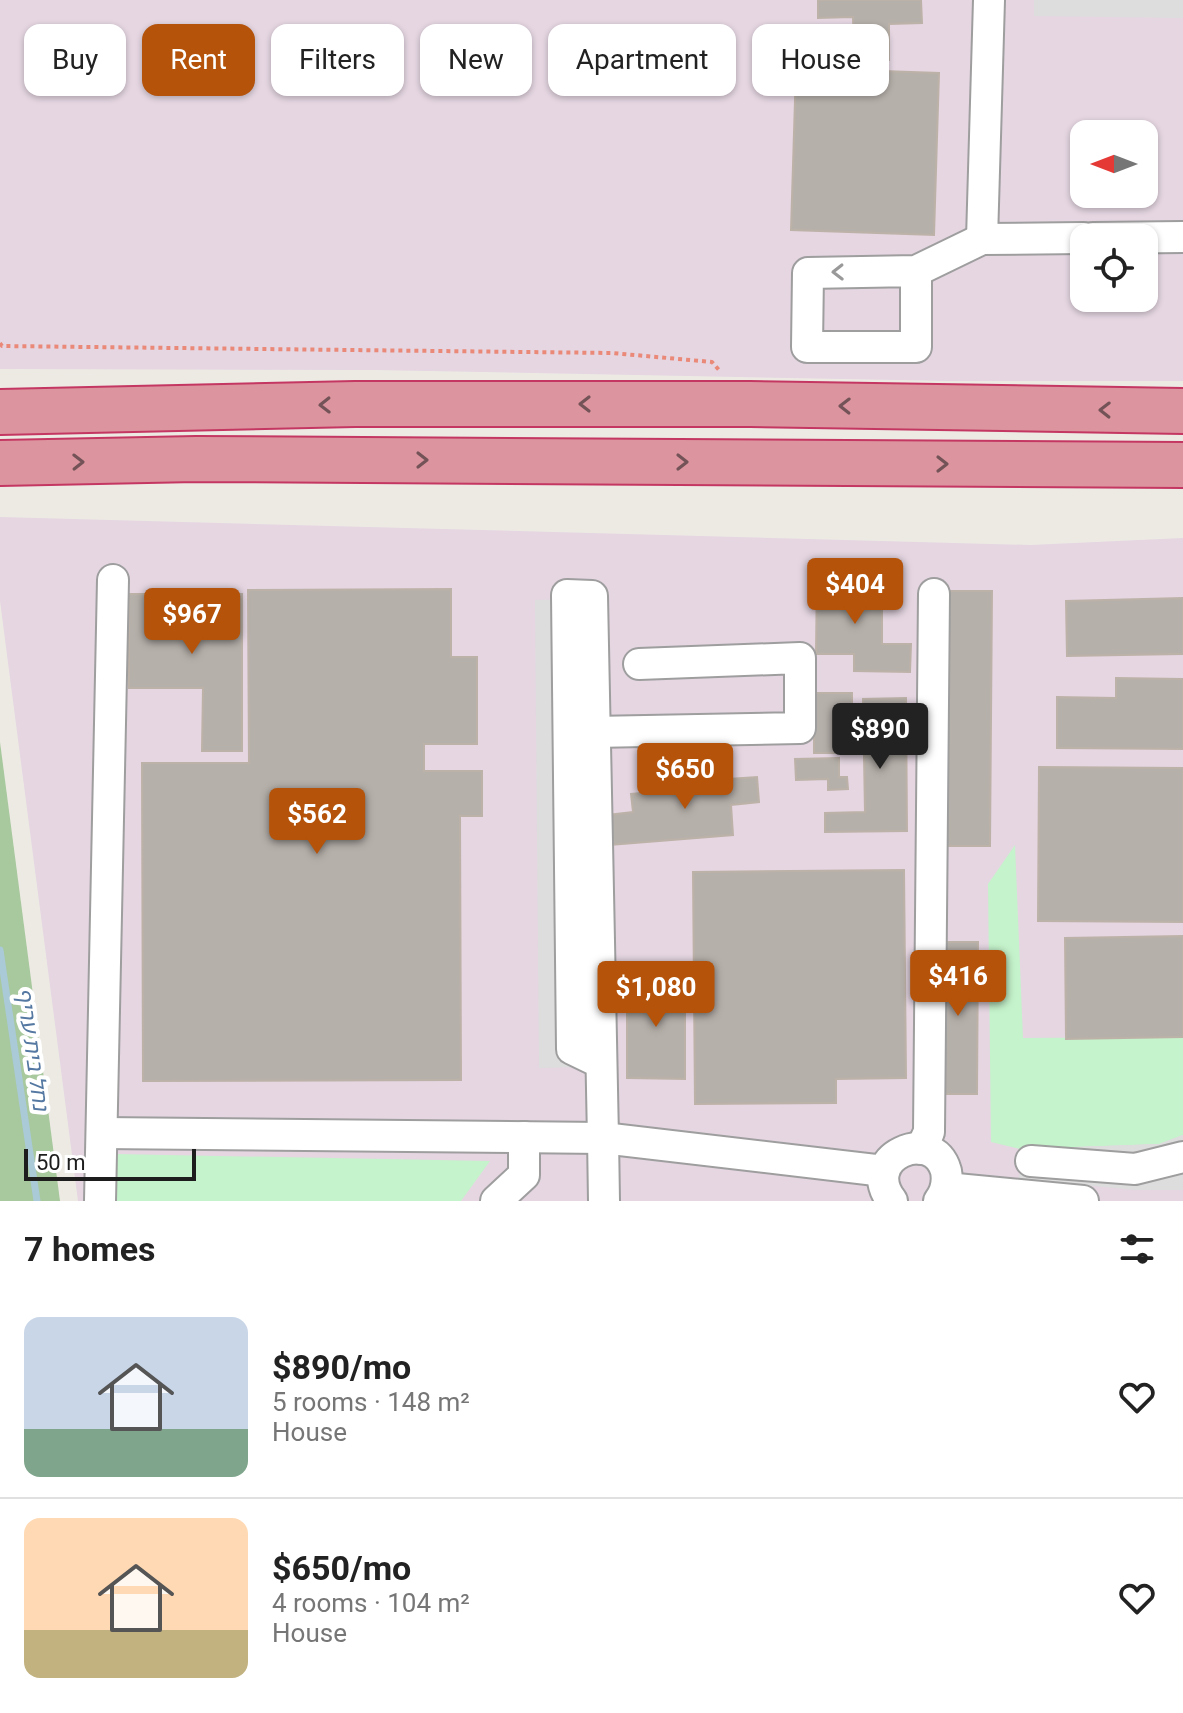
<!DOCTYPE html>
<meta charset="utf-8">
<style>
:root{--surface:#fff;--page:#f6f6f6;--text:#222;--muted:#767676;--line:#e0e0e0;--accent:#b45309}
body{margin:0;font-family:Roboto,"Noto Sans Hebrew",sans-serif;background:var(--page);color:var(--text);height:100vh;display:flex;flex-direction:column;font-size:30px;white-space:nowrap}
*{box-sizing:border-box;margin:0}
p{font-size:26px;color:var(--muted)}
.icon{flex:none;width:44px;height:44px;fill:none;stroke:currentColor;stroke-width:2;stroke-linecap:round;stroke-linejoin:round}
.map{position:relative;height:1201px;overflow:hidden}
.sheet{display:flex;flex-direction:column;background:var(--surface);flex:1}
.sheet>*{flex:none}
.banner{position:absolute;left:24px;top:24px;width:1136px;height:72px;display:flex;gap:16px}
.needle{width:52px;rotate:270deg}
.buttons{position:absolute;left:1070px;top:120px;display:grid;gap:16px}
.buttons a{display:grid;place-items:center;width:88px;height:88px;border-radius:16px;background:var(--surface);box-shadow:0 2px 6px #0004;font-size:40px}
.scale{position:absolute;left:24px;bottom:20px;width:172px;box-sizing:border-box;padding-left:8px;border:4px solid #1d1d1d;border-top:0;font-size:22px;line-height:28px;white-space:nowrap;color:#1d1d1d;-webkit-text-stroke:6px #fff;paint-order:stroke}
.price{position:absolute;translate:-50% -68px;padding:0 18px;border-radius:8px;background:var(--accent);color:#fff;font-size:26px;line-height:52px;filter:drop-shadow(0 2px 4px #0008)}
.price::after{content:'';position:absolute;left:50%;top:48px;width:24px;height:18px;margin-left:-12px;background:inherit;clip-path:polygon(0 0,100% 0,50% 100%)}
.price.current{background:#222;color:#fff}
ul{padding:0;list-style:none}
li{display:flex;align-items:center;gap:24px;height:200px;padding:0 24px}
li+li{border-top:2px solid var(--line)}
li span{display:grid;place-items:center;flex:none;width:224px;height:160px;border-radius:16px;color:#555}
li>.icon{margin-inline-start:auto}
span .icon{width:96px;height:96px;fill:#fffc;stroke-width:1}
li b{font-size:34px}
h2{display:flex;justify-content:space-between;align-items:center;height:96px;padding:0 24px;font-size:34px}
.chip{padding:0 28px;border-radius:16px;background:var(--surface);box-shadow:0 2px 6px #0004;font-size:28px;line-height:72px}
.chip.current{background:var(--accent);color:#fff}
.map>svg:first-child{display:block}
.industrial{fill:#e5d6e2;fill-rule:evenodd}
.forest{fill:#a8c89d}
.park{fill:#c5f3cb}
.parking{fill:#ddd}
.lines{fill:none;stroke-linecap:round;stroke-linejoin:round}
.stream{stroke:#a9cad6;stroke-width:7}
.building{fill:#b6b0aa;stroke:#bdb2a8;stroke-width:2}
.minor-casing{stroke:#9e9e9e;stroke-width:34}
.highway-casing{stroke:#c43762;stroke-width:48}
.path{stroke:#ea8978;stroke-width:4;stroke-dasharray:4 4;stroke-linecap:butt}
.minor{stroke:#fff;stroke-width:30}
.highway{stroke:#dc949e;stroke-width:44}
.oneway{stroke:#999}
.oneway2{stroke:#735357}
.labels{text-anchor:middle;stroke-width:8;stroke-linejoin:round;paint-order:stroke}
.water-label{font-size:22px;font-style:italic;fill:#5478a1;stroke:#fff}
</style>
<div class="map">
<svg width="1183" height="1201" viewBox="0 0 1183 1201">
<rect width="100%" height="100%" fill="#edeae4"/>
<g class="industrial">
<path d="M0,0H1183V381H951L375,370L0,369ZM1084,134H1144V194H1084ZM1084,238H1144V298H1084Z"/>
<polygon points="0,517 1031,545 1183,538 1183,1201 78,1201 0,601"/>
</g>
<polygon class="forest" points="0,742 60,1201 0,1201"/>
<g class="park">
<polygon points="1015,845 1023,1038 1183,1037 1183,1135 1159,1144 1020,1149 991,1142 988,884"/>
<polygon points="115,1154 490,1161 461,1201 116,1201"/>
</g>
<g class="parking">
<polygon points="1034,0 1183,0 1183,18 1034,16"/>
<polygon points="582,599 586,1067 539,1068 535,600"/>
<polygon points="1183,1135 1183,1190 1135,1190 1019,1179 1020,1149 1159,1144"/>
</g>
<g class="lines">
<polyline class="stream" points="0,950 37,1201"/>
</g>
<g class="building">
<polygon points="818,0 921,0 922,23 889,24 889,60 854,60 853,17 818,18"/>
<polygon points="796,68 939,73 934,235 791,230"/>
<polygon points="817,571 856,572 856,597 882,597 882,644 911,644 910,672 854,671 854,654 816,654"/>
<polygon points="451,589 451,657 477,657 477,744 424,744 424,771 482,771 482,816 460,816 461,1080 143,1081 142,763 249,763 248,590"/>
<polygon points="946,591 992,591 990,846 943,846"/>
<polygon points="129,594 242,594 242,751 202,751 203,688 129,688"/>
<polygon points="1183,598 1183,654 1067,656 1066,601"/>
<polygon points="1116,678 1183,679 1183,749 1057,748 1057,697 1116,698"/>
<rect x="814" y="693" width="38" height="60"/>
<polygon points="906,698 907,831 825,832 825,813 865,812 863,699"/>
<polygon points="727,758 728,779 757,777 759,802 731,805 733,835 610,845 608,815 633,812 631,794 712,787 710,760"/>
<polygon points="839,758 839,777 847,777 848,789 828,790 828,779 796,780 795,759"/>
<polygon points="1039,767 1183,768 1183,922 1038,921"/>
<polygon points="904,870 906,1078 836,1079 836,1103 695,1104 693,872"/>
<polygon points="1183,936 1183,1037 1066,1039 1065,938"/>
<polygon points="938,942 978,942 977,1094 938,1094"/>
<polygon points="627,979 685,979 685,1079 627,1078"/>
</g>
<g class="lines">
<defs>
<g id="minor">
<polyline points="989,0 982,239 1084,238"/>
<polyline points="1093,238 1183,237"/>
<polyline points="916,271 916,347 807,347 808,273 916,271 982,239"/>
<polyline points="593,732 800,728 800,658 639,664"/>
<polyline points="601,1063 572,1049 567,595 592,596 603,1138 604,1201"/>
<polyline points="102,1133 603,1138 884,1171"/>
<polyline points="921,1149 929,1132 934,594"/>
<polyline points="1031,1161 1135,1169 1183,1157"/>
<polyline points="946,1188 1083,1201"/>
<polyline points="100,1201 113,580"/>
<polyline points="496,1201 524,1175 524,1137"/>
<path d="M892,1201C858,1157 933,1125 946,1171C948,1182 946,1192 939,1201"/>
</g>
<g id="highway">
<polyline points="0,412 355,404 750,404 1183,411"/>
<polyline points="0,463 196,459 1183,465"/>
</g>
</defs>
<use href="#minor" class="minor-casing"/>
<use href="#highway" class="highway-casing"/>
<polyline class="path" points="0,343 2,346 612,353 712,362 719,370"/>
<use href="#minor" class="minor"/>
<use href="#highway" class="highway"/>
</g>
<defs><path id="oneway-chevron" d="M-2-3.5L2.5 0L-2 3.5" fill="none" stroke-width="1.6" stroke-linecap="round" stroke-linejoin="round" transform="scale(2)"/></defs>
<use class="oneway" href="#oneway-chevron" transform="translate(838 272) rotate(179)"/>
<g class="oneway2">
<use href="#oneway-chevron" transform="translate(585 404) rotate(-180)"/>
<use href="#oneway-chevron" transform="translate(325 405) rotate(179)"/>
<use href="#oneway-chevron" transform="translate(845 406) rotate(-179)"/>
<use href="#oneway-chevron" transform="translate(1105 410) rotate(-179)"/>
<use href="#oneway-chevron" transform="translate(422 460)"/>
<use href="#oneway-chevron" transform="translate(78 462) rotate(-1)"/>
<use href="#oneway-chevron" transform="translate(682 462)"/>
<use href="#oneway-chevron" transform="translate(942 464)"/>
</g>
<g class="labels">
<g class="water-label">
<text transform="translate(33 1049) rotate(82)" y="8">נחל בית עריף</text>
</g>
</g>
</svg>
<div class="buttons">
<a><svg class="needle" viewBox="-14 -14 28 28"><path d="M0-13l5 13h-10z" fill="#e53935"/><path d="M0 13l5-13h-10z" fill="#767676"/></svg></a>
<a><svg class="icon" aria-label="locate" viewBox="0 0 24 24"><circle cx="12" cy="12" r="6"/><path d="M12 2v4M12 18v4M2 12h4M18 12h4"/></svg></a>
</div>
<div class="scale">50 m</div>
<b class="price" style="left:855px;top:626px">$404</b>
<b class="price" style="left:192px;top:656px">$967</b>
<b class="price current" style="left:880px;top:771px">$890</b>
<b class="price" style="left:685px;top:811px">$650</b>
<b class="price" style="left:317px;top:856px">$562</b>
<b class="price" style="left:958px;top:1018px">$416</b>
<b class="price" style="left:656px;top:1029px">$1,080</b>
<div class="banner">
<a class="chip">Buy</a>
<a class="chip current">Rent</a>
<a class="chip">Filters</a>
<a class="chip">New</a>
<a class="chip">Apartment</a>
<a class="chip">House</a>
</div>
</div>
<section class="sheet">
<h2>7 homes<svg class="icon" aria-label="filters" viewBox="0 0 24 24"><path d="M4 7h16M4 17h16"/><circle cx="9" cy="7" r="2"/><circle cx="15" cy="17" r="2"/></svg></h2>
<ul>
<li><span style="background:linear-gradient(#c9d6e8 70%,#7fa58c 0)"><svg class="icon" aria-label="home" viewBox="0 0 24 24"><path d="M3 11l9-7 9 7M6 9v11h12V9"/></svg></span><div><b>$890/mo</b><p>5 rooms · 148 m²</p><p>House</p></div><svg class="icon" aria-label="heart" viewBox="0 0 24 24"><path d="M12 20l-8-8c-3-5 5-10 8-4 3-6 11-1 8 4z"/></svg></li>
<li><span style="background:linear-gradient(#ffd9b3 70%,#c2b280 0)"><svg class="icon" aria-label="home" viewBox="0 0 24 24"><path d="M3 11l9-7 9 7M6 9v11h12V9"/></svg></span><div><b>$650/mo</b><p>4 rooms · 104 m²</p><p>House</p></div><svg class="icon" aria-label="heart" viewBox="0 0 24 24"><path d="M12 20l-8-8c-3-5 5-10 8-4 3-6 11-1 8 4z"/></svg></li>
</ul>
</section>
